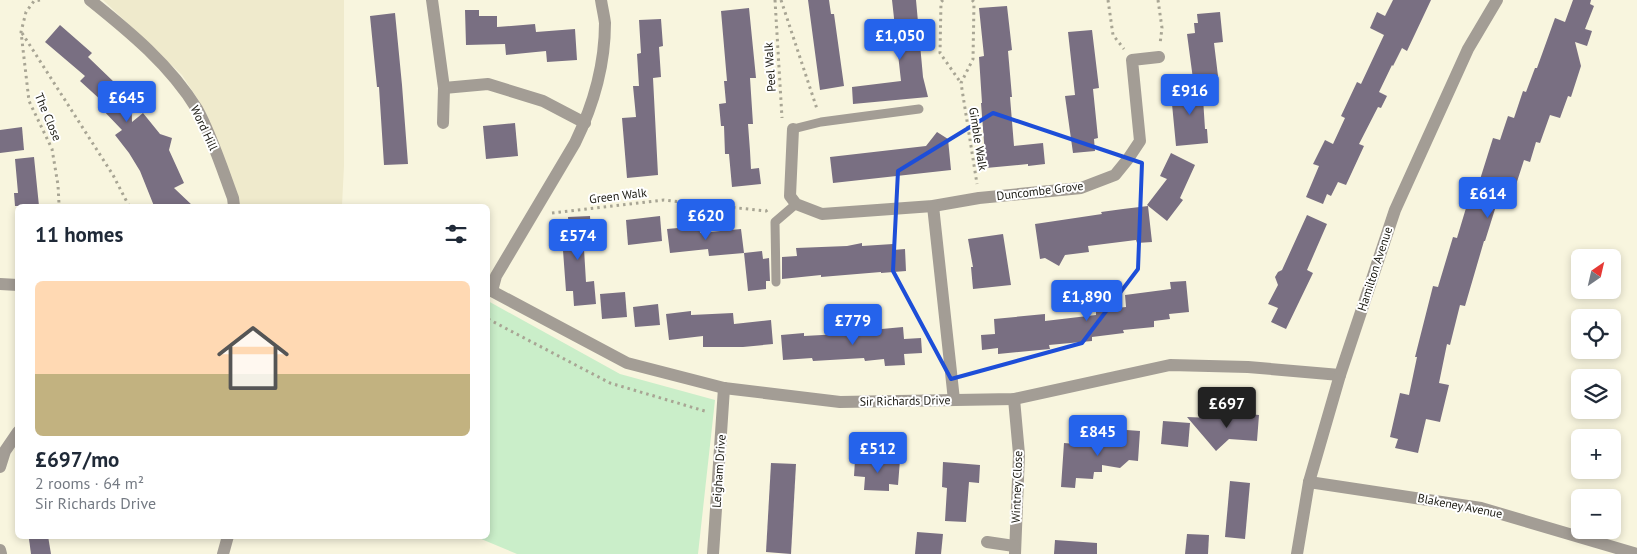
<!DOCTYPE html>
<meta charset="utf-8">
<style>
:root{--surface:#fff;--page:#f2f2f3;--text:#1f2937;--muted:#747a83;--line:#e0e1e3;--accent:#2563eb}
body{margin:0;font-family:"PT Sans",sans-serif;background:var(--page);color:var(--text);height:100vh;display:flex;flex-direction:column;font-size:19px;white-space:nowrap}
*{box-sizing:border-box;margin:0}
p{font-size:16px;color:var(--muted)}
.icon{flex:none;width:28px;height:28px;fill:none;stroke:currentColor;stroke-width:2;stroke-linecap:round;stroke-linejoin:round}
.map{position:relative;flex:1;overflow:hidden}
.sheet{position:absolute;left:15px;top:204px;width:475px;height:335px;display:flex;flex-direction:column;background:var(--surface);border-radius:8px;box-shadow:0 2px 8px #0003}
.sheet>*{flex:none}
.needle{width:32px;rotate:34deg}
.tools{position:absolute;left:1571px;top:249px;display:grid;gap:10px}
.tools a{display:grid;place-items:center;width:50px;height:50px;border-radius:8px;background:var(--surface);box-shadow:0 2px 8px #0003;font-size:25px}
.price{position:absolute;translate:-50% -42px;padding:0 11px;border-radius:5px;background:var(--accent);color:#fff;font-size:16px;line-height:32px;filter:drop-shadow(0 1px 2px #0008)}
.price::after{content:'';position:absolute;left:50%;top:30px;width:15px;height:11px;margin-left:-8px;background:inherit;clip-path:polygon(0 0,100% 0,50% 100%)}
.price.on{background:#222;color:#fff}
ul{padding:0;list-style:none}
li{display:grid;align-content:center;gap:10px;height:265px;padding:0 20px}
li+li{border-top:1px solid var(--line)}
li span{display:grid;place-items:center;height:155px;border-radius:8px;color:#555}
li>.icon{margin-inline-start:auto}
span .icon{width:90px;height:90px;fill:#fffc;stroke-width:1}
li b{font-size:21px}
h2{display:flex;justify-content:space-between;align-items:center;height:60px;padding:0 20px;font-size:21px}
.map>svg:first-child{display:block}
.built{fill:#efeacc}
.green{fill:#caeec9}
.building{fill:#796f82}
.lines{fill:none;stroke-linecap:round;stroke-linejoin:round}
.path{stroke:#a8a594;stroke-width:3;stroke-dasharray:2.5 4;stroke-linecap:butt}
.lane{stroke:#a39d95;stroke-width:9}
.street{stroke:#a39d95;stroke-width:12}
.marked{fill:none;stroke:#1d4ed8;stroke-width:4;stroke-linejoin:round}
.labels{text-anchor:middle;stroke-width:4;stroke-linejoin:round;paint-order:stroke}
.street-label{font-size:12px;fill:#1a1911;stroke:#fff}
</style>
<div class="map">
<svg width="1637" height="554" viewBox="0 0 1637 554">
<rect width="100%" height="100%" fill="#f8f5de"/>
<polygon class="built" points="103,0 344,0 344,166 342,206 238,206 219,143 199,101 182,75"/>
<polygon class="green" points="488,301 620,374 715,400 698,554 517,554 474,536 488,536"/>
<g class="building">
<polygon points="808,0 829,0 831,14 834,14 844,86 820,90"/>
<polygon points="892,0 916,0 923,77 928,97 853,104 852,87 901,81"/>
<polygon points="1393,0 1431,0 1407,51 1402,48 1393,66 1392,65 1379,92 1387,96 1381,108 1378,107 1359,144 1364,146 1346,185 1338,182 1331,196 1327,194 1323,204 1306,197 1319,166 1313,164 1325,140 1333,144 1345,118 1341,116 1357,82 1361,84 1384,35 1370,28 1377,12 1385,16"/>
<polygon points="1573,0 1591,0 1590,4 1594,6 1585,29 1592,31 1587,46 1575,42 1581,66 1571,97 1568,96 1560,118 1550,115 1540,143 1536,142 1530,162 1524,160 1513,194 1501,190 1485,241 1484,241 1465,306 1460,305 1450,345 1447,344 1439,383 1449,385 1440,422 1426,419 1418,453 1395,448 1398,439 1390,437 1400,393 1409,395 1417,357 1415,357 1433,286 1438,287 1453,237 1457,238 1472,188 1477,189 1493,138 1500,140 1508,116 1514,118 1523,91 1526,92 1535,68 1537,68 1555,18 1565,22"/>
<polygon points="1007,6 1012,50 1008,51 1012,97 1010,97 1014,146 1043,143 1045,164 1028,166 1028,164 986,168 981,103 982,103 979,57 984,56 979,8"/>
<polygon points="749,8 756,78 750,78 753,124 748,124 750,151 751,169 759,168 761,184 732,187 729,154 725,154 724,126 721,126 719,104 726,103 724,81 727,81 721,11"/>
<polygon points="465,10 479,10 479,16 497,16 497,27 535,24 536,32 575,29 577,60 547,62 546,51 506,55 505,44 466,45"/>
<polygon points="1220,12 1223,42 1214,43 1218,76 1193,79 1187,34 1195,33 1194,23 1198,23 1197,14"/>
<polygon points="395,13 402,85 408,164 384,165 379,87 377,87 370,16"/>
<polygon points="661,19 663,46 659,47 661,77 653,78 658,175 627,178 622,118 636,117 633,86 639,86 637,54 641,53 639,20"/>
<polygon points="60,25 92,53 88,57 115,83 131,81 132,122 143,113 160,134 172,138 169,150 184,183 174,188 193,206 154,206 140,171 129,153 115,135 122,130 99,106 103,102 80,81 85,76 45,42"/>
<polygon points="1092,30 1099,88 1093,89 1098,138 1094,139 1095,151 1073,153 1065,96 1075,95 1068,32"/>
<polygon points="1202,83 1205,129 1207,129 1208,143 1176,146 1172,104 1181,104 1180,84"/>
<polygon points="515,123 518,156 486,159 483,126"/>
<polygon points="22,127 24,150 0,153 0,130"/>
<polygon points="937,132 948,139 951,170 833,183 830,157 926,146"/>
<polygon points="1171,153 1195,165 1180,198 1183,200 1167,221 1147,205 1167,179 1160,176"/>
<polygon points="34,157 39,206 15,206 14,193 18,193 15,159"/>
<polygon points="1148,206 1152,242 1137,243 1136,240 1088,246 1089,252 1065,255 1059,266 1045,258 1040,259 1035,224 1102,214 1101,212 1123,209"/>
<polygon points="1307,215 1327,224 1307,270 1313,273 1286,329 1271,322 1278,308 1268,304 1278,285 1275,277 1278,272 1282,270"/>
<polygon points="590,216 592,249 584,249 586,282 594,281 596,304 574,306 573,291 566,291 562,237 569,237 568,217"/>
<polygon points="660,216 662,241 628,245 626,220"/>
<polygon points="700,226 700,233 741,229 744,253 709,256 708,249 670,253 667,229"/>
<polygon points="1003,234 1011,285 973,289 971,267 973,267 968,239"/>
<polygon points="862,243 862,246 893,244 893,250 905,249 906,271 881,273 881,272 821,277 821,275 782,279 782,257 797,256 796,248 847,246"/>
<polygon points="762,251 763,259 769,258 770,281 766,281 766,289 748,291 744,253"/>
<polygon points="1186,281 1189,312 1169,314 1170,319 1154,321 1154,327 1123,330 1124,333 1092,337 1092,341 1049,345 1050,349 998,354 998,348 982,350 981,335 995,334 994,319 1045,314 1045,321 1096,315 1096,310 1126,307 1125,295 1171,289 1170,282"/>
<polygon points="625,292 627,317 602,319 600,294"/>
<polygon points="658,304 660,325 635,327 633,307"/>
<polygon points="691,311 691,315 733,313 734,324 771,320 773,344 743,347 703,347 703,336 669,340 666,314"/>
<polygon points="871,326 871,330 903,327 904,339 921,338 922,353 904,354 905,365 885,366 884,359 865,361 864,358 813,361 812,358 783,360 781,335 804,333 804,336 840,334 840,330"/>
<polygon points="1238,413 1259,415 1257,441 1229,439 1216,451 1187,417 1237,419"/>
<polygon points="1163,421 1190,423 1188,447 1161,444"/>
<polygon points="1113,429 1140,431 1138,461 1129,460 1120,468 1102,465 1102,472 1094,472 1093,479 1076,478 1075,488 1061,487 1064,443 1112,447"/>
<polygon points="878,459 900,460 898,485 889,484 889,491 864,490 865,477 854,476 855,460 877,461"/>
<polygon points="943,462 980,465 979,483 969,482 966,522 945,521 947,488 942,487"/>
<polygon points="771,463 796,464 791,554 766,552"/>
<polygon points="1230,481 1250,483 1245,539 1225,537"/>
<polygon points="917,532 943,534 941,554 915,554"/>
<polygon points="1187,534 1209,535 1208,554 1185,554"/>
<polygon points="48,536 51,554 31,554 29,539"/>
<polygon points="1055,540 1097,543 1097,554 1054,554"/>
</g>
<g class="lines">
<g class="path">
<polyline points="40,0 34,1 26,12 21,32 29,101 52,149 58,185 59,204 61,206"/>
<polyline points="775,0 782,118"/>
<polyline points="781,0 817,109"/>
<polyline points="943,0 941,2 940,53 961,83"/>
<polyline points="972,0 974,2 973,59 961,83 977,184"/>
<polyline points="1108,0 1113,35 1124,49"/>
<polyline points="1158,0 1162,28 1160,44"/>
<polyline points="22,33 113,175 129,206"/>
<polyline points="552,213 664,200 766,211 769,209"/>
<polyline points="488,319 610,383 708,412"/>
</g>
<g class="lane">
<polyline points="793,129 821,122 919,109"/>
<polyline points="776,282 775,222 796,204"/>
</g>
<g class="street">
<path d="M90,0C130,32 170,65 197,109C211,134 223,171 233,198L234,206"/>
<polyline points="432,0 444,88 443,123"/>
<polyline points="444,88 488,84 543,101 585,123"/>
<polyline points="793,129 790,196 796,204 822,214 933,206 979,198 1081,188 1115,175 1128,159 1140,141 1132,60 1159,57"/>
<polyline points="933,206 954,400"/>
<polyline points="0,284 18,285"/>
<polyline points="488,289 627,363 724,388 840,402 1014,399 1170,365 1248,367 1340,375"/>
<path d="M492,291L496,276L575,143C593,106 605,64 605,23C604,15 602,7 601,0"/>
<polyline points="1014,399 1019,454 1015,554"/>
<polyline points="0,467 5,451 18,432"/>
<polyline points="1309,482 1481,508 1637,554"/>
<polyline points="987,542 1014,546"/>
<polyline points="0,550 1,554"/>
<polyline points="223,554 228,536"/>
<polyline points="713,554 724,388"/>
<polyline points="1297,554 1309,482 1340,375 1395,210 1468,49 1497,0"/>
</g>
</g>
<path class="marked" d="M993,113L1142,163L1138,269L1082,343L951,379L893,271L898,171Z"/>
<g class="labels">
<g class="street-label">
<text transform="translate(770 67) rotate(-94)" y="4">Peel Walk</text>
<text transform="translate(48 117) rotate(67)" y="4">The Close</text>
<text transform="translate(204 128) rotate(65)" y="4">Word Hill</text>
<text transform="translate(978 139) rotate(81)" y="4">Gimble Walk</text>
<text transform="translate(1040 191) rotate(-7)" y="4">Duncombe Grove</text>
<text transform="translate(618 196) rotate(-7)" y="4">Green Walk</text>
<text transform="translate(1375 269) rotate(-72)" y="4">Hamilton Avenue</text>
<text transform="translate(905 401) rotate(-1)" y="4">Sir Richards Drive</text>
<text transform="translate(719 471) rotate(-86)" y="4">Leigham Drive</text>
<text transform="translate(1017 487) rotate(-88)" y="4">Wintney Close</text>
<text transform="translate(1460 506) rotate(11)" y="4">Blakeney Avenue</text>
</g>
</g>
</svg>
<div class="tools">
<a><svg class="needle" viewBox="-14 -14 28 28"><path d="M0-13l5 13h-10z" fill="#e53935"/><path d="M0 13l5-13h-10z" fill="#747a83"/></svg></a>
<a><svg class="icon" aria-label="locate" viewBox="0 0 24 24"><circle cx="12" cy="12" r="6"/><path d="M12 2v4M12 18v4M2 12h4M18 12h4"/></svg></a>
<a><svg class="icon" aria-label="layers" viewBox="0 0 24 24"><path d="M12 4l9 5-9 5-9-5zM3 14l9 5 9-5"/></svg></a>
<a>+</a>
<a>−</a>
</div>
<b class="price" style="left:900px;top:61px">£1,050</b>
<b class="price" style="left:1190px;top:116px">£916</b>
<b class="price" style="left:127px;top:123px">£645</b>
<b class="price" style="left:1488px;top:219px">£614</b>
<b class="price" style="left:706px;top:241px">£620</b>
<b class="price" style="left:578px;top:261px">£574</b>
<b class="price" style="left:1087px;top:322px">£1,890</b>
<b class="price" style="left:853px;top:346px">£779</b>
<b class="price on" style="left:1227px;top:429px">£697</b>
<b class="price" style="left:1098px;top:457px">£845</b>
<b class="price" style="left:878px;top:474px">£512</b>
<section class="sheet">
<h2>11 homes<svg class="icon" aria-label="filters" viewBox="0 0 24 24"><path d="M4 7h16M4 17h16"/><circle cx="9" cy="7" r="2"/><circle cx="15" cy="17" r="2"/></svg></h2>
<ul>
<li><span style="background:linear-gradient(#ffd9b3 60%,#c2b280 0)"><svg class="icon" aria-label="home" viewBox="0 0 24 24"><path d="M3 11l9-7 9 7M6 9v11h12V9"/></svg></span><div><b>£697/mo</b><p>2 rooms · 64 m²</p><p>Sir Richards Drive</p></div></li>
</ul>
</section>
</div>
